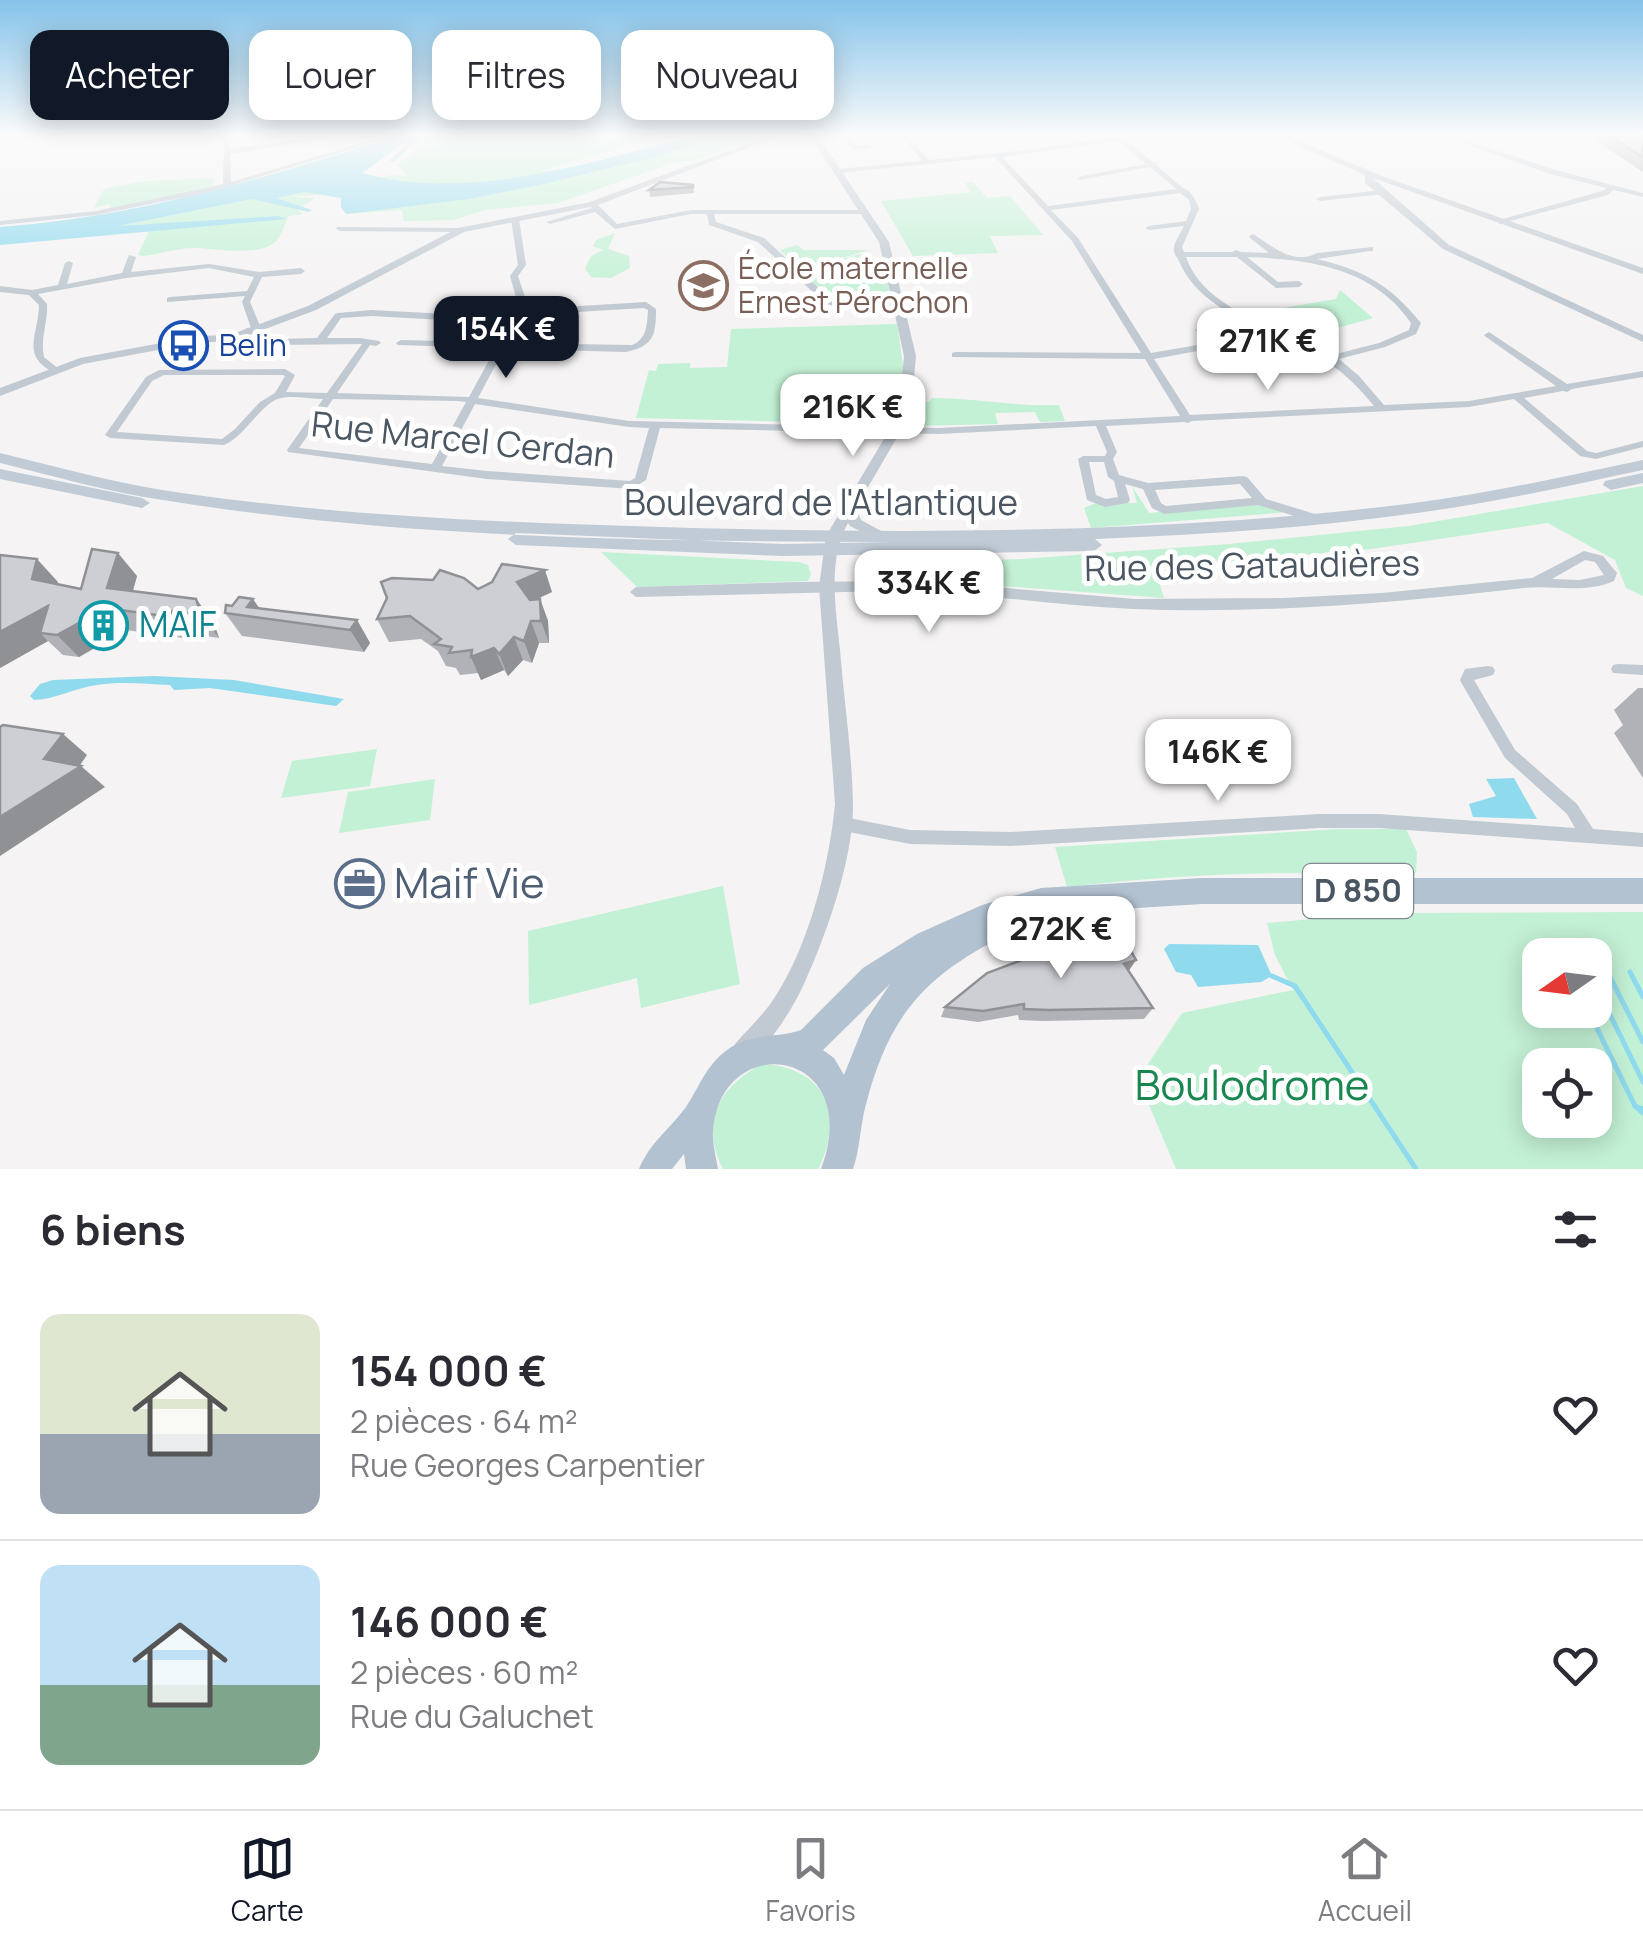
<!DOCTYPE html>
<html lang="fr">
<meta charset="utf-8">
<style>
:root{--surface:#fff;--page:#f7f7f7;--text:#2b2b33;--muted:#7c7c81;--line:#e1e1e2;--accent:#111827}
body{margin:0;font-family:Manrope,sans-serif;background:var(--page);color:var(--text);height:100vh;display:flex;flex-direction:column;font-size:38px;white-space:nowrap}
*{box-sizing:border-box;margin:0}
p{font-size:32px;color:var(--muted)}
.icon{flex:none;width:55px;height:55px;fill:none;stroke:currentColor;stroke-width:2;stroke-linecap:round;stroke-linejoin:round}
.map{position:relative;height:1169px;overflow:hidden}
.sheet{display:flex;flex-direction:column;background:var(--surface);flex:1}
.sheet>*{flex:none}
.guide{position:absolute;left:30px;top:30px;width:1000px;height:90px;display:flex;gap:20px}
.needle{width:65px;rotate:256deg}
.controls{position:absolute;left:1522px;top:938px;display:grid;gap:20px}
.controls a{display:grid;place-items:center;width:90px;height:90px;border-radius:20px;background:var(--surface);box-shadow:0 5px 25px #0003;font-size:50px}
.price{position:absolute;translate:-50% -85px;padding:0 22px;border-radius:20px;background:#fff;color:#222;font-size:32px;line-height:65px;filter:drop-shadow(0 2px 5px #0008)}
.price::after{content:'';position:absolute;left:50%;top:60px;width:30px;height:22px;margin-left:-15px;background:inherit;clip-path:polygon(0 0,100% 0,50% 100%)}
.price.current{background:var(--accent);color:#fff}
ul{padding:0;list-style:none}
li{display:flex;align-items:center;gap:30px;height:250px;padding:0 40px}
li+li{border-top:2px solid var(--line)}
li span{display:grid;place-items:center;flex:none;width:280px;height:200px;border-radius:20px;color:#555}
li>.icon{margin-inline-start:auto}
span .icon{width:120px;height:120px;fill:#fffc;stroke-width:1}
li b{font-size:42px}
h2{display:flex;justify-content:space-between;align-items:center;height:120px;padding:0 40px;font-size:42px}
.tag{padding:0 35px;border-radius:20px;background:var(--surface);box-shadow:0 5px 25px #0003;font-size:35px;line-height:90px}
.tag.current{background:var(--accent);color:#fff}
.menu{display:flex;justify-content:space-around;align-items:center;height:140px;border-top:2px solid var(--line);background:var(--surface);font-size:28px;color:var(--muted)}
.menu a{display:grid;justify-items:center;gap:5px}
.menu .current{color:var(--accent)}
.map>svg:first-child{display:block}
.green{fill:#c3f1d5;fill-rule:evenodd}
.water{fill:#90daee}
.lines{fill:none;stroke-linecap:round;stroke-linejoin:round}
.stream{stroke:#90daee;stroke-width:5}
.minor{fill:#c1cad2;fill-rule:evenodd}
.tertiary{fill:#c1cad2;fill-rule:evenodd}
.secondary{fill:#c1cbd6;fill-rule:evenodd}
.primary{fill:#b3c2d1;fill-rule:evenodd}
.wall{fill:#b0b2b7}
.shaded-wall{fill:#909195}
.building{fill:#cdcfd5;stroke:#909195;stroke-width:2.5}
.labels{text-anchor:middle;stroke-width:10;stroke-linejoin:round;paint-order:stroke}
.far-education-label{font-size:30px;fill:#785e54;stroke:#fff;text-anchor:start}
.far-transit-label{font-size:30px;fill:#164399;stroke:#fff;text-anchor:start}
.shield{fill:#fff;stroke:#808990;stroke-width:2.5}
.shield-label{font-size:32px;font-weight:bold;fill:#4a5661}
.street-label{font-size:35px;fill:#4a5661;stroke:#fff}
.culture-label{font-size:35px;fill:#0d838f;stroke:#fff;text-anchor:start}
.near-service-label{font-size:42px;fill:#4e5e75;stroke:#fff;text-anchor:start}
.near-park-label{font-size:42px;fill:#17864f;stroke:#fff}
</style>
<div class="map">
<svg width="1643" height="1169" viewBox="0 0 1643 1169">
<rect width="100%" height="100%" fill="#f5f3f3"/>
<g class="green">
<path d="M442,136H660L538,172L621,161L714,136H768L700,159L673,163L558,203L485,210L453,220L404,221L402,210L346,214L342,198L326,194L295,197L315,198L298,210L303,214L289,216C284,225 282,236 274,243C258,256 215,249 197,248C179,247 161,254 143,256L138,255L148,233L142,225L112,227L329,183L369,182L389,175L408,176L397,165L430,138Z"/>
<polygon points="215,178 212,186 110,208 110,204 94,208 104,189 144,181"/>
<polygon points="973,182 987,198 1010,196 1043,235 990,236 998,253 913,256 881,201 971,192 965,183"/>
<polygon points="615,233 608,249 629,256 630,268 611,278 591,277 585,269 591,256 603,250 593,246 596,240"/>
<polygon points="797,245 804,250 869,250 828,262 869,252 872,255 806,272 811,265 797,267 780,250"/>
<path d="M867,258L883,259L890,295C853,310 831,301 804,274Z"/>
<polygon points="1340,290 1373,318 1330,330 1319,348 1309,343 1315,332 1283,308 1336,299"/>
<polygon points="897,324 905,378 897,416 887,424 636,418 649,370 656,371 658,364 690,363 690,368 727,367 731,329"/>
<path d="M932,398C975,398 1016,407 1059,405L1065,421L1040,422L1035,412L995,413L998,424L915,426L907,419L911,403L929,402Z"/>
<polygon points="1132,486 1149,513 1259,503 1290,512 1091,528 1084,508 1096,503 1137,503"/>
<polygon points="1643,486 1643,596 1626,588 1615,560 1548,523 1371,549 1155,568 1164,598 947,582 862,582 859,562 895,564 1021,559 1229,544 1409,526"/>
<polygon points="601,552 799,562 808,565 811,574 808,581 637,587"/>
<polygon points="377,749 370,786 281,798 292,761"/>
<polygon points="435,779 430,820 339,833 348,792"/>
<path d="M1338,829H1406L1417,852L1416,872L1410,877C1296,869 1180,874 1067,887L1055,847Z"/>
<polygon points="723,886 740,984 641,1008 637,978 529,1005 528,931"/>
<path d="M1643,912V1169H1176L1138,1079L1182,1013L1293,990L1275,955L1267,923L1379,913ZM1595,955V1010H1540V955ZM1595,1065V1120H1540V1065Z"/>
<path d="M762,1064C825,1067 846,1115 818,1169H723C699,1122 719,1087 762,1064Z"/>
</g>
<g class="water">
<path d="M397,136H431L398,147L362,173C443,196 533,177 613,157C649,148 680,136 718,136L663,155L539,185L469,199L346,214L341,207V198L305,192L276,198L312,210L309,212L252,199L118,226L278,216L286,219L0,245V227C141,217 270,176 397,136Z"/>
<path d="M154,676L234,680L344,699L336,706L210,688L174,690L170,685C145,684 122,681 97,685C74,688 57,699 34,700L30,696L40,684L53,680Z"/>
<polygon points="1514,778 1537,819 1473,817 1469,804 1496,796 1486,779"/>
<polygon points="1169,944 1258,945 1272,976 1261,982 1198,987 1191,975 1176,972 1164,949"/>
</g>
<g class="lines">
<g class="stream">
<polyline points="1557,948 1561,955"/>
<polyline points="1607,971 1643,1042"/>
<polyline points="1630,972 1643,997"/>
<polyline points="1272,976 1295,986 1416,1169"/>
<polyline points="1595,984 1643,1082"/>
<polyline points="1588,1010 1635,1106"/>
<polyline points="1643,1109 1635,1106 1643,1113"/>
</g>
<g class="minor">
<polygon points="213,136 221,136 229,139 230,149 324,136 338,136 230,154 231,182 386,136 395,136 210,192 96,215 0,225 0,221 96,211 223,184 224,141"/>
<polygon points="431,136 439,136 411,146 394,162 389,161 407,144"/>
<polygon points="843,136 849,136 857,146 869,145 872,147 869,149 853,149"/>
<path d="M902,136H908L929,160L1027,150L1125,136H1139L1126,140L1153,162L1157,163V166L1183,188C1191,190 1196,200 1199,209L1182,247L1184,252H1232L1236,250L1241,252L1269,253L1250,238L1249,236L1253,234C1273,246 1292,266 1317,253L1373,247V251H1370L1317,259C1365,271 1389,284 1421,323L1416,334L1385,347L1339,359L1359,376L1384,405L1469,401L1556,386L1486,337L1484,335L1489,332L1567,384L1643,371V377L1572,389L1567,392L1563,391L1524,398L1587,451L1596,453L1643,441V447L1596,459L1580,456L1514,399L1469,407L1192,421L1188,423L1184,422L1106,426L1117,452L1113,459L1119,475L1148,483L1243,476L1247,477L1266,499L1315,514L1317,517L1311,521L1258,505L1164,514L1152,508L1143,489L1125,484L1130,500L1128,503L1105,507L1087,500L1078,459L1083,456H1105L1107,452L1096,426L939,434L660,428L646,480L632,489L487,479L288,452L287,450L323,399C310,399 293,395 281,398C261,402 246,436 224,445L110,438L105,435L146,377L159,370L285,369L295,375L286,392L327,393L362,344L278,345L243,339L242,331L247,328L252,331L251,335L278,339L317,338L335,314L338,313L371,310L447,314L450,315L457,324L449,341L496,343L502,318L520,311L510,276L518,265L511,219L515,217L519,219L526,265L518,276L529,309L646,302L656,309C656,335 654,346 626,352L504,349L478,398L629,421L939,428L1180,416L1145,359L952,357V353L955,352L1141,353L1072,241L995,157L839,173L835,171L839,169L922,161ZM1119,141L1146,164L1082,176L1078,178L1079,180L1150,167L1176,189L1048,206L1002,157ZM1180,193L1189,200L1191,209L1186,221L1149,226L1145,228L1149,230L1184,226C1181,232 1175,241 1174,247C1173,254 1176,255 1179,261C1195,299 1233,316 1269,332L1218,341L1206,330L1211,326L1206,323L1195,330L1209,343L1151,353L1078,238L1051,210ZM1186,257H1237L1276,288L1299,287L1303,284L1299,281L1278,282L1247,257C1297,259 1351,264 1390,299C1398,306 1405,315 1411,323L1409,330L1379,343L1332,355C1286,328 1205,313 1186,257ZM644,308L648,310C647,325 647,339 632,345L505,343L509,322L526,315ZM371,316L444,320L447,324L440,341L401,340L396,343L398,345L494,348L493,353L469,397L337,393L370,345L376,346L381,343L379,341L360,338H327L341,318ZM1278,336C1317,351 1348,373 1374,406L1190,415L1154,359L1214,348L1239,369L1278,363L1283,360L1281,358L1260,339ZM1252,341L1271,358L1241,363L1223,346ZM164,375H283L285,376L275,393L260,402L235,429L222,439L117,432L152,381ZM333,399L457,401L466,402L432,464L299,448ZM475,404L629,427L649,428L635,478L630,481L487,471L442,466ZM1089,462H1104L1108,477L1114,481L1118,497L1106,499L1096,495ZM1240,484L1252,498L1166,506L1161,503L1155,490Z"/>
<polygon points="1444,136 1452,136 1556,170 1643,193 1643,197 1613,190 1608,195 1499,224 1499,220 1602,191 1607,188 1550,174"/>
<polygon points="1524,136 1531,136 1538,140 1533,141"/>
<polygon points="1381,190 1384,190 1384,194 1320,201 1316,199 1320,197"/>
<polygon points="589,202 595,202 617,224 691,210 868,210 868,214 714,214 716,222 764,238 832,300 851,304 897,302 901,305 897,308 851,310 826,304 758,242 709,225 707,214 691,214 615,229 595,212 550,224 546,222 592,208 588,204"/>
<polygon points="337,227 461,228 465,230 461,232 340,231 336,229"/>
<path d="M129,255L136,257L131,272L209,264L259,272L301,268L305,271L301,274L262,277L250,302L261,328L256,331L251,328L242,302L245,296L167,302V298L170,297L247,291L254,277L209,268L126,278L38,294L47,304C48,322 40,339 44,357L60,370L55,373C19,356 39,334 39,305L29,295L0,292V286L32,290L58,285L65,263L69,261L73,263L67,284L122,273Z"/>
<path d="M1584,551L1603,556L1617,573L1614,581C1584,594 1555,585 1524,588C1394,603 1264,614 1133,609C1080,607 1026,600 973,595L965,605L926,619L892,599L887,591L636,597L630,592L636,587L797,582L894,581L970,585L1135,599L1283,598L1382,593L1532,578ZM1585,560L1595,562L1604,575L1580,580L1552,579ZM900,591L959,594L955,599L927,609Z"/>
<polygon points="1618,664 1643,665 1643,675 1613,673 1611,669 1613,665"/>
<polygon points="1488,666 1493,667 1495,671 1493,675 1474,680 1515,750 1577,804 1593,829 1643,833 1643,847 1379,828 1320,828 1011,846 910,844 844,831 838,829 836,824 838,819 844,817 910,830 1011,832 1320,814 1379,814 1575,828 1567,814 1505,758 1462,684 1460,680 1465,669"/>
</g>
<g class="tertiary">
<polygon points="769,136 779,136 595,206 464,232 316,310 236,340 190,344 83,364 0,396 0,388 80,358 199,336 230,335 308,306 458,228 590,202"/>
<path d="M810,136H818L889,242L916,356L912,401L896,439L856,508L861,520L885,533L887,536L880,541L850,526L848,523C827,559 836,610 840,650C844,701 852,752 853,803C854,858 826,936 803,986C793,1008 765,1054 743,1063L735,1060L732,1052L735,1044C747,1030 760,1018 771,1003C808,950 829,867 835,804L819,587L826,536L884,439L900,401L904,356L879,242Z"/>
<polygon points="1277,136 1287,136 1382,176 1643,268 1643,274 1373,178 1449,245 1643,335 1643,342 1443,249 1365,183 1365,175"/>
</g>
<g class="secondary">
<path d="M0,453C54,466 107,481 162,490C337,517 515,523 692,528C933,534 1175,533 1414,503C1491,493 1567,476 1643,460V470C1568,486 1493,503 1417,513C1310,528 1202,535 1095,539L1102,545L1094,551L783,556L516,545L508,539L516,533L783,544L890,542C648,541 402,539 163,500C108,492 54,476 0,463Z"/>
<polygon points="0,469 142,498 150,503 142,508 0,479"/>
<polygon points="1643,473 1643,483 1611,490 1603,485 1605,481"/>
</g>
<path class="primary" d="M1202,878H1643V904H1202L1041,914L1002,925L1000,938C920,979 887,1021 865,1108C860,1128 860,1149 853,1169H821C866,1049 722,1027 713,1130C712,1142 716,1157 718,1169H686L684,1154L672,1169H639C650,1142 670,1129 686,1107C701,1084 707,1062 733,1046C755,1033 778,1038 801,1030L863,968L917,934L982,905L1041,888ZM890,984L866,1020L844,1075L834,1058L823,1050Z"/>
</g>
<g class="wall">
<polygon points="1482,136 1510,136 1508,139 1486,139"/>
<polygon points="1594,136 1643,136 1643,172 1592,138"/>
<polygon points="693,185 694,193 650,197 649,190"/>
<polygon points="826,377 878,377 876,415 850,418 850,412 838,412 838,404 825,404"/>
<polygon points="137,576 133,591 196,599 213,621 219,638 191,634 183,638 126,630 79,657 63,655 48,641 0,668 58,582 57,585 81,589"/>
<polygon points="478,589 552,592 537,599 540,599 548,621 549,643 539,643 532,663 523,660 508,676 504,670 481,680 478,673 460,675 456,668 446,666 438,651 421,639 389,642 377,619"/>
<polygon points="225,613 357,620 370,643 364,652 242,636"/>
<polygon points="1638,688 1643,688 1643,778 1614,733 1623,725 1614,710"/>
<polygon points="1115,946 1136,960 1128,970 1153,1008 1144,1019 1043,1021 1019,1020 1018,1015 978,1022 941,1017 945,1007"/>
</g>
<g class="shaded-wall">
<polygon points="118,553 137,576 127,610 107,588"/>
<polygon points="37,559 58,582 53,602 32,579"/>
<polygon points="545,570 552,592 525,604 517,582"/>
<polygon points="196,599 213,621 219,638 201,615"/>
<polygon points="253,599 267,619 247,607"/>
<polygon points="540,599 548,621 549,643 541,621"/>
<polygon points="48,606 106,608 126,630 79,657 57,635 40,633 48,641 0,668 0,632"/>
<polygon points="173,611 191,634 183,638 164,616"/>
<polygon points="357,620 370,643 364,652 350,630"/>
<polygon points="531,621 539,643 532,663 524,641"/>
<polygon points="514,637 523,660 508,676 499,654"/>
<polygon points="494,648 504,670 481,680 471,657"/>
<polygon points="63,734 87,755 78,768 81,766 105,787 0,856 0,817"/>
<polygon points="1136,960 1128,972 1124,964"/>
</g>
<g class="building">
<polygon points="1610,136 1643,136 1643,157"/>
<polygon points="660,182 693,185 693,187 649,190"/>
<polygon points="826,377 878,377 877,400 851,403 851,397 838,397 838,389 825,389"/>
<polygon points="92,549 118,553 107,588 196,599 201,615 173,611 164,616 106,608 57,635 40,633 48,606 0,632 0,555 37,559 32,579 81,589"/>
<polygon points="502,564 545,570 517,582 530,600 540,599 541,621 531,621 524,641 514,637 499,654 494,648 471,657 472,650 449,653 452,647 434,644 441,639 410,616 377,619 387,598 381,582 392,578 433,580 440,570 464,578 478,589 492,582"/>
<polygon points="239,597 253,599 247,607 357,620 350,630 225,613 226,605 232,606"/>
<polygon points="3,725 63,734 44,759 81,766 0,817 0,727"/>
<polygon points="1110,937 1115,946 1126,942 1136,960 1124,964 1153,1008 1049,1010 1024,1009 1024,1004 983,1011 945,1007 987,973 1060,946"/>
</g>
<linearGradient id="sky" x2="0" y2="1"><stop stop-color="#85c3ea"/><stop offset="0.45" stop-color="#fafafa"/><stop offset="1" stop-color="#fafafa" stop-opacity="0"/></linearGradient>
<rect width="1643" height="299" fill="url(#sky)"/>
<defs>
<symbol id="school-ring" viewBox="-11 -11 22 22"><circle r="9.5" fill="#fff" stroke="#8d6e63" stroke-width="1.5"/><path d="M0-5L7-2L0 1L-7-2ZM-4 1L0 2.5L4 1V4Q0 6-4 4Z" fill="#8d6e63"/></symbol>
<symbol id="bus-ring" viewBox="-11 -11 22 22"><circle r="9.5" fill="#fff" stroke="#1a4fb4" stroke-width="1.5"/><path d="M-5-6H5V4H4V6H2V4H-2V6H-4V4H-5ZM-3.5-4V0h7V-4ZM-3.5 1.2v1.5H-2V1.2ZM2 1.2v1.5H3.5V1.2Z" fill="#1a4fb4"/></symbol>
<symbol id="building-ring" viewBox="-11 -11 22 22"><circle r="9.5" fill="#fff" stroke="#0f9aa8" stroke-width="1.5"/><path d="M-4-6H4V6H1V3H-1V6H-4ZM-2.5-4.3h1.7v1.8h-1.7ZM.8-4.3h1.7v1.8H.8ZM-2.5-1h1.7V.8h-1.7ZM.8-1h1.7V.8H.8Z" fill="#0f9aa8"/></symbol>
<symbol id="office-ring" viewBox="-11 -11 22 22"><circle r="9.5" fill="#fff" stroke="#5c6f8a" stroke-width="1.5"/><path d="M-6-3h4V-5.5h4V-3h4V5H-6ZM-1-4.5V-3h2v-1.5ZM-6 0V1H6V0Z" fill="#5c6f8a"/></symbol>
</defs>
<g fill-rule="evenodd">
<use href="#school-ring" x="676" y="258" width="55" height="55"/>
<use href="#bus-ring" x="156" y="318" width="55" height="55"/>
<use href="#building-ring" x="76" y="598" width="55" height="55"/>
<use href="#office-ring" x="332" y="856" width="55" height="55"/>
</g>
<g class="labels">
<g class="far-education-label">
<text x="738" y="279">École maternelle<tspan x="738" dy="34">Ernest Pérochon</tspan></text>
</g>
<g class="far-transit-label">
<text x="219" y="356">Belin</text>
</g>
<rect class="shield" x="1303" y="864" width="110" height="54" rx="8"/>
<g class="shield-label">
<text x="1358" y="902">D 850</text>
</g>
<g class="street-label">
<text transform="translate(463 440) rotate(6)" y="12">Rue Marcel Cerdan</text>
<text x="821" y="515">Boulevard de l'Atlantique</text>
<text transform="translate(1252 566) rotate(-1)" y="12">Rue des Gataudières</text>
</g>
<g class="culture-label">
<text x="139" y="637">MAIF</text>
</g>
<g class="near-service-label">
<text x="394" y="898">Maif Vie</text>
</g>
<g class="near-park-label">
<text x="1252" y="1100">Boulodrome</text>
</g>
</g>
</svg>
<div class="controls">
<a><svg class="needle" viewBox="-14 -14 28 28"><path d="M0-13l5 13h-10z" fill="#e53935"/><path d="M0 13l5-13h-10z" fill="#7c7c81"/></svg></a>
<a><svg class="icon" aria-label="locate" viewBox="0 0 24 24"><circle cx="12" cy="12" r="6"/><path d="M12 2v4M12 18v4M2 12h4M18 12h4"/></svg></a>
</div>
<b class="price current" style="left:506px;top:381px">154K €</b>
<b class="price" style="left:1268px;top:393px">271K €</b>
<b class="price" style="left:853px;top:459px">216K €</b>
<b class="price" style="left:929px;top:635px">334K €</b>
<b class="price" style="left:1218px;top:804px">146K €</b>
<b class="price" style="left:1061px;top:981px">272K €</b>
<div class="guide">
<a class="tag current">Acheter</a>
<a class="tag">Louer</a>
<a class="tag">Filtres</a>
<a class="tag">Nouveau</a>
</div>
</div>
<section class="sheet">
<h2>6 biens<svg class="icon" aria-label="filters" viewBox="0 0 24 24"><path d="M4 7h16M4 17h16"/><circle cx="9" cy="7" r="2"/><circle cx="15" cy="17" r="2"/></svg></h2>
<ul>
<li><span style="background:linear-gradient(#dfe7d0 60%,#9aa5b1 0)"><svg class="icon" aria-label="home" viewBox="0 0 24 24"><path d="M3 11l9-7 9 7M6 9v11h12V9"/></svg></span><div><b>154 000 €</b><p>2 pièces · 64 m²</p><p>Rue Georges Carpentier</p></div><svg class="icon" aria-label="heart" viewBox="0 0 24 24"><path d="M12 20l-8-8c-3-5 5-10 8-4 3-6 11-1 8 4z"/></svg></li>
<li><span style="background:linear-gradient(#bfe0f5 60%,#7fa58c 0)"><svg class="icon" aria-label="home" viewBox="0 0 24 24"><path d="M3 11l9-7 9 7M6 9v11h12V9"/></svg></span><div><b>146 000 €</b><p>2 pièces · 60 m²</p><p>Rue du Galuchet</p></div><svg class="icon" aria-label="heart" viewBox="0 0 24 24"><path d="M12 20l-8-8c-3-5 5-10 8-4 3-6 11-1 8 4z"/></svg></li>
</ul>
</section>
<nav class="menu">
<a class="current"><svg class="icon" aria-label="map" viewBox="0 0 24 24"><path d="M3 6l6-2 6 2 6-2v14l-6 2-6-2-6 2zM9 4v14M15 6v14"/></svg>Carte</a>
<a><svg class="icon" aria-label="saved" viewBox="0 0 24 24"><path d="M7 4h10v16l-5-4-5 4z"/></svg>Favoris</a>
<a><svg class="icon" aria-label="home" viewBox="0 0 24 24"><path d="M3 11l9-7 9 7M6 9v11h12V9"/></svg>Accueil</a>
</nav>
